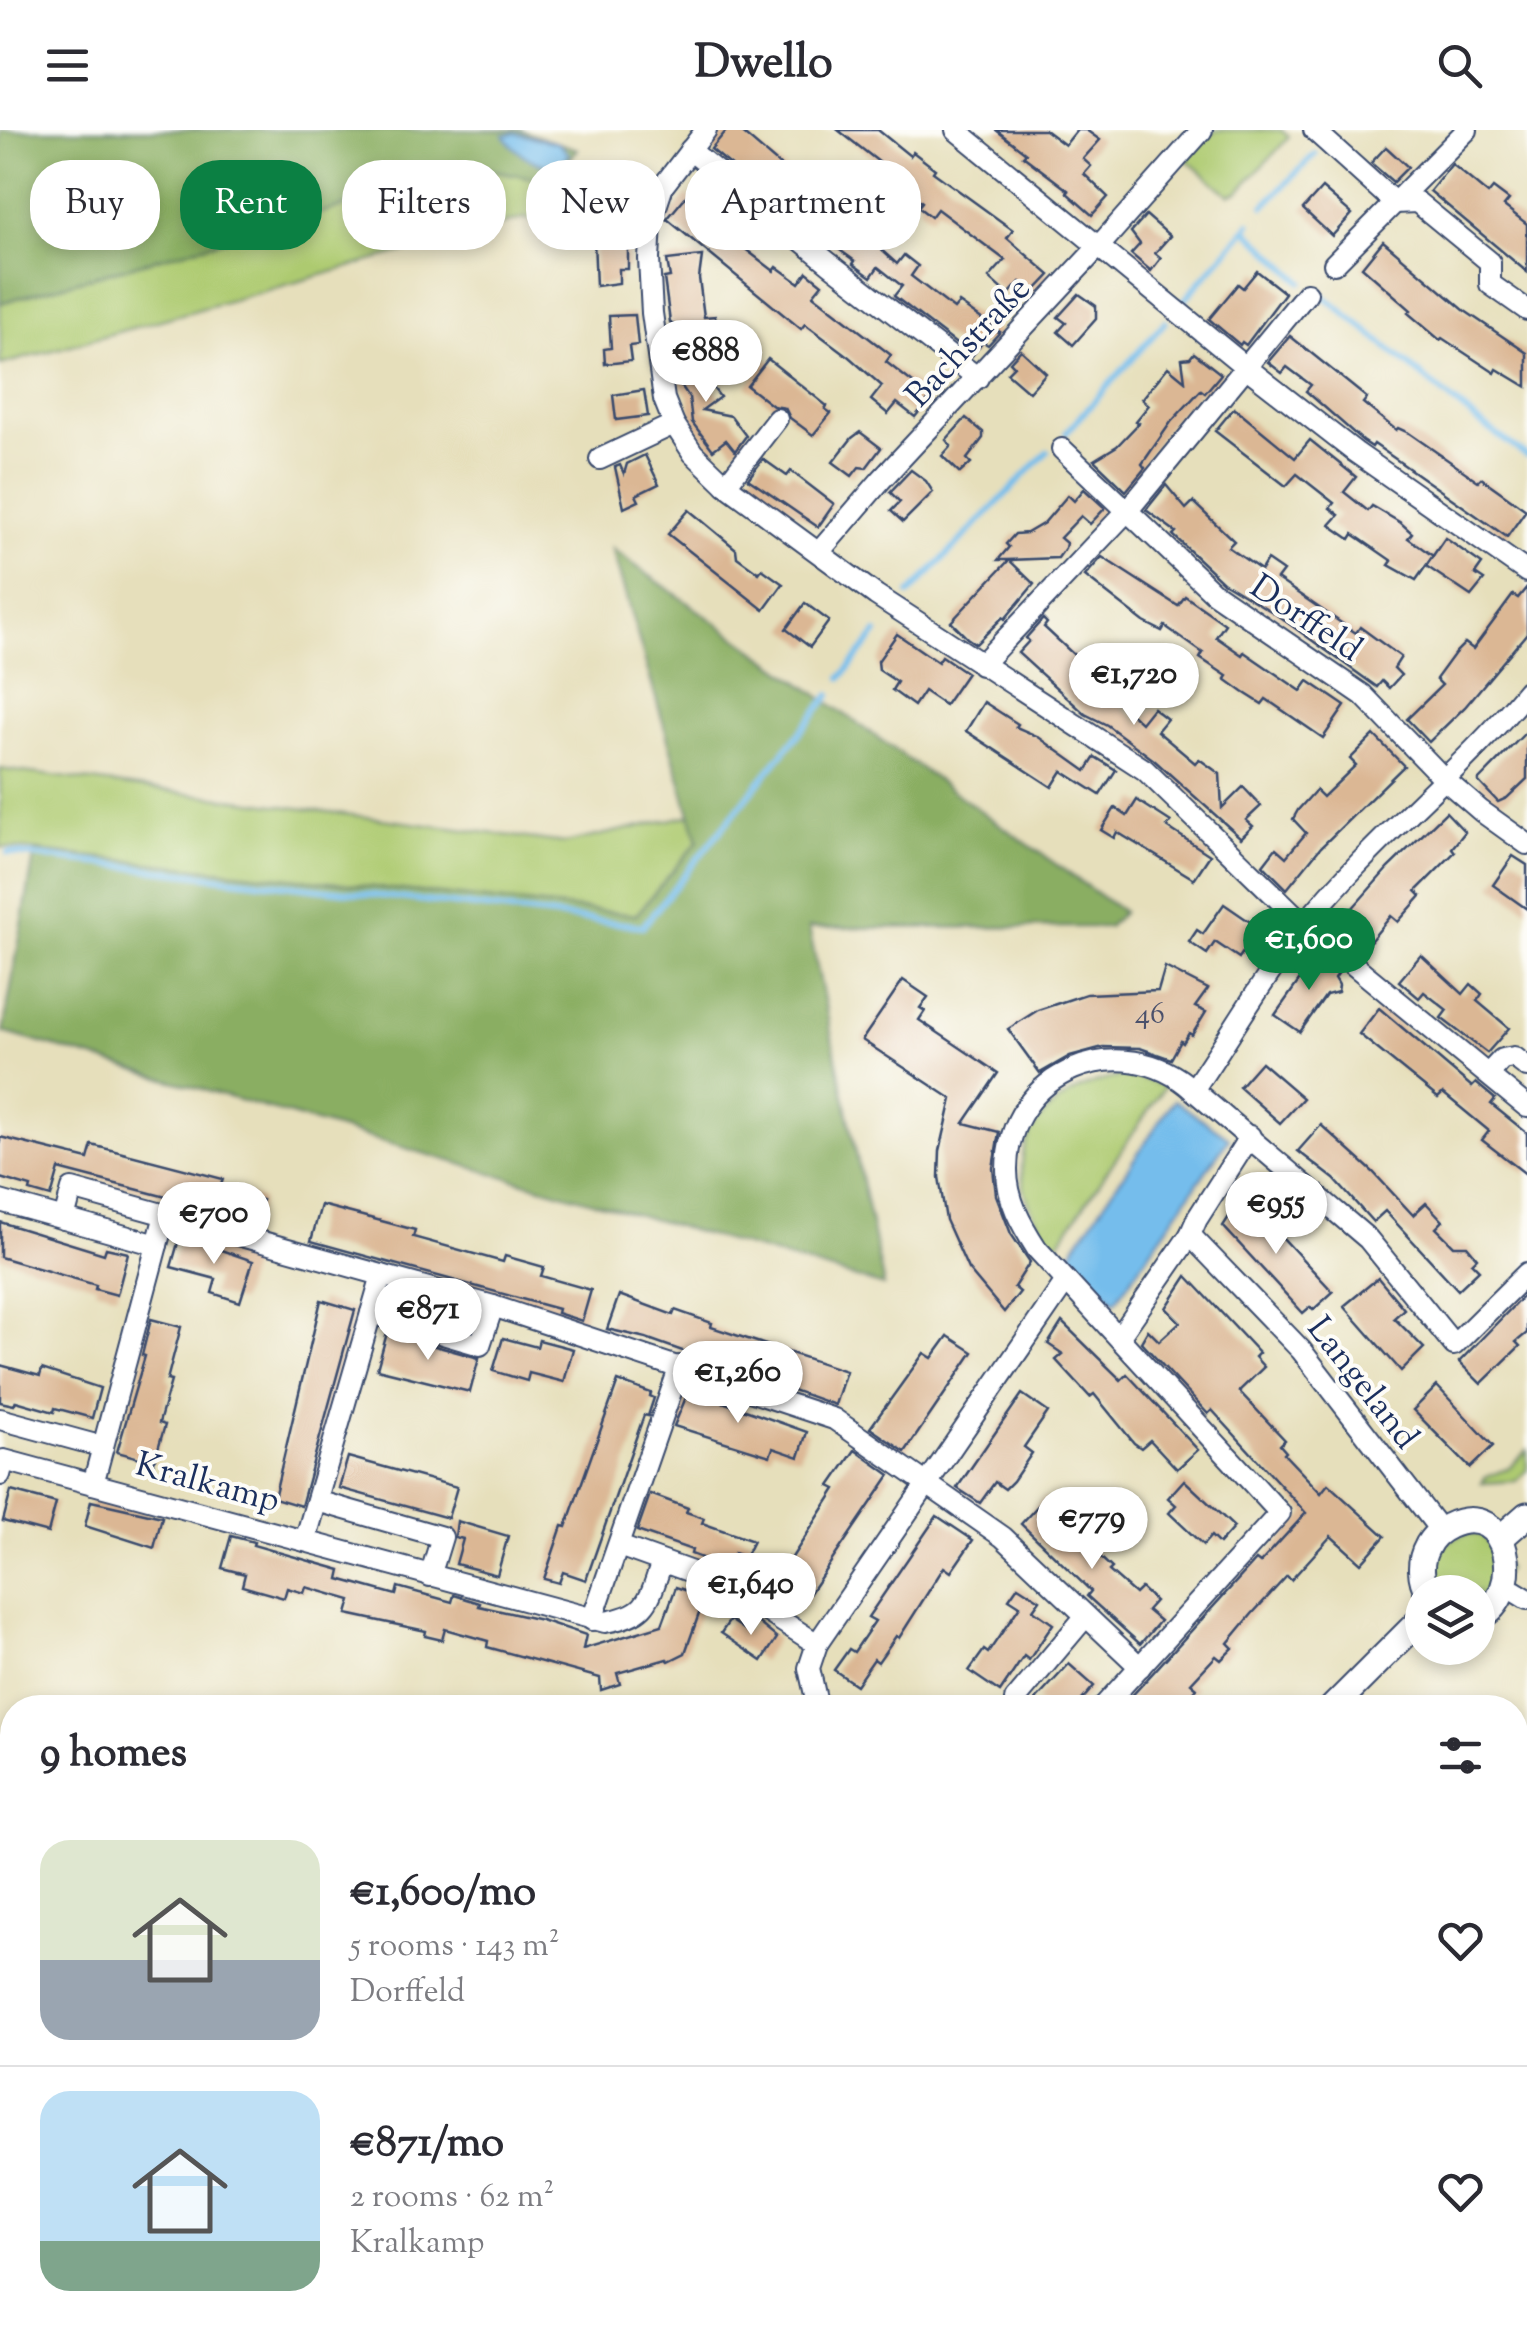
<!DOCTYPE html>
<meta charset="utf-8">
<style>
:root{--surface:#fff;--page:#f7f7f7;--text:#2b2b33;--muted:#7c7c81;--line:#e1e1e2;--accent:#0b8043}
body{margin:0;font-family:"Sorts Mill Goudy",serif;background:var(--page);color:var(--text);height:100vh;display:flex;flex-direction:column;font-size:38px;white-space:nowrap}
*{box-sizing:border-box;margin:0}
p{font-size:32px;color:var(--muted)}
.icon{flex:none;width:55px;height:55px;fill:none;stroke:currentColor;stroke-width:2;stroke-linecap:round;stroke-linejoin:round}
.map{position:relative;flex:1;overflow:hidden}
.side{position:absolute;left:0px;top:1565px;width:1528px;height:640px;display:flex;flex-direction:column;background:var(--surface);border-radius:40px 40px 0 0;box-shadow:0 5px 15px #0003}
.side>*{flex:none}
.guide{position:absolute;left:30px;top:30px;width:1000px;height:90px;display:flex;gap:20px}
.buttons{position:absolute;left:1405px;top:1445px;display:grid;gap:20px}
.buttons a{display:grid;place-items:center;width:90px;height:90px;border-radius:50%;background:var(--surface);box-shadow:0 5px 15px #0003;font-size:50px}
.price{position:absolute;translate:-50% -85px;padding:0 22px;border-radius:35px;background:#fff;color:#222;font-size:32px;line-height:65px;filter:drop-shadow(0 2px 5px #0008)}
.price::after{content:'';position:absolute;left:50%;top:60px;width:30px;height:22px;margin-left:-15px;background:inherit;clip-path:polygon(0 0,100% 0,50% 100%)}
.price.on{background:var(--accent);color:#fff}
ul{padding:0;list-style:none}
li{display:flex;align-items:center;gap:30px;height:250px;padding:0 40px}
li+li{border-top:2px solid var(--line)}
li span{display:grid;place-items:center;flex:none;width:280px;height:200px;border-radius:30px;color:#555}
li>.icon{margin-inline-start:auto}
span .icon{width:120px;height:120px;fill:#fffc;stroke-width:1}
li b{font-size:42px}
h2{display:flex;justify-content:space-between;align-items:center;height:120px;padding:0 40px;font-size:42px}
.pill{padding:0 35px;border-radius:40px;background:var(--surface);box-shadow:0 5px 15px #0003;font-size:35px;line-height:90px}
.pill.on{background:var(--accent);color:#fff}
header{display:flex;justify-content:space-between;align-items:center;height:130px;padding:0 40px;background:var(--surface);font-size:45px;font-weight:800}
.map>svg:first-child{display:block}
.green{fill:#adca70;stroke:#647c67;stroke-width:2.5}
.forest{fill:#8aae62;stroke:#526e60;stroke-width:2.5}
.water{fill:#74bdec;stroke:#4876a5;stroke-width:2.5}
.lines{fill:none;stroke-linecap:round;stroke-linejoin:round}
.stream{stroke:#74bdec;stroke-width:6}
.building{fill:#dbb794}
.minor-casing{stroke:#39496c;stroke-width:24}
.major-casing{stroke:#39496c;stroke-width:29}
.minor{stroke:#fff;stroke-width:20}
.major{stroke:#fff;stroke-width:25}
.labels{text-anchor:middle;stroke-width:8;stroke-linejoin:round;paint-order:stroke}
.number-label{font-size:30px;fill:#4b516c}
.street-label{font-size:35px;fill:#1b2f5e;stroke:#fdfcf7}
</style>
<header><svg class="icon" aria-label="menu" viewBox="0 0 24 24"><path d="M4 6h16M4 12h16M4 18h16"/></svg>Dwello<svg class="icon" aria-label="search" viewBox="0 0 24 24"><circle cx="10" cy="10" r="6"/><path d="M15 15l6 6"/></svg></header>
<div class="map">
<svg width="1527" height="2205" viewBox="0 0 1527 2205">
<rect width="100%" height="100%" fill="#fdfcf7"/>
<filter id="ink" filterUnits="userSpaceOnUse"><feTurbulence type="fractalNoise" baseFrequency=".01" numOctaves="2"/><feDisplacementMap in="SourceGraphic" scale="20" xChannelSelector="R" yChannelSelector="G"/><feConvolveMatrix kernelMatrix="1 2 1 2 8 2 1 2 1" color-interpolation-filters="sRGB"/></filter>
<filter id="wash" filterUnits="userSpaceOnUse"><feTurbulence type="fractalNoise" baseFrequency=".0048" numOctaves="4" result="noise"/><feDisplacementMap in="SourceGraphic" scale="40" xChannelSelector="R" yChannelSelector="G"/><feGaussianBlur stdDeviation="2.25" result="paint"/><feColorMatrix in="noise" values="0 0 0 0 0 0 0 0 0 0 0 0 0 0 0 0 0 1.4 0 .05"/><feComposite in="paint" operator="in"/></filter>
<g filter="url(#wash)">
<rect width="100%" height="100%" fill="#e6dfbb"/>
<g class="green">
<polygon points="1216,0 1281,0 1289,7 1239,61 1229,65 1185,29"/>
<polygon points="481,38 555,52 553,102 525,88 0,235 0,173"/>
<polygon points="0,639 565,713 691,685 698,711 636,785 0,717"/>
<path d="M1132,946L1165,956L1053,1121C1043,1101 1029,1080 1024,1058C1009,992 1074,948 1132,946Z"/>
<polygon points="1527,1320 1527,1340 1516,1351 1482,1353 1485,1348 1510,1337"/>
<path d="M1468,1403L1483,1405L1507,1439L1478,1476V1462H1441C1422,1436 1440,1410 1468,1403Z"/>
<polygon points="1374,2192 1470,2192 1470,2193 1460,2205 1363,2205"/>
</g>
<g class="forest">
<polygon points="0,0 519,0 577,19 555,52 481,38 0,173"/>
<polygon points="612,419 1123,782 1108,797 809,798 884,1156 3,902 35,721 636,785 698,711"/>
</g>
<g class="water">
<path d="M515,3L558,13L569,24L558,37C537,37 515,22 504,5Z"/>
<polygon points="1174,970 1229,1008 1115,1172 1069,1125"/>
</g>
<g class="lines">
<g class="stream">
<polyline points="1264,76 1315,24"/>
<polyline points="1246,99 1302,152"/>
<polyline points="1319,162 1476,290 1527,326"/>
<polyline points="1181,174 1250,94"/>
<polyline points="1066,303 1165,192"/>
<polyline points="909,464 1047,322"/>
<polyline points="841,548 877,503"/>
<polyline points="8,723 643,796 830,565"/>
</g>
</g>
<g id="blocks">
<g class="building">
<polygon points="727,0 739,0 795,48 808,63 848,94 851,89 875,102 869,109 897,134 904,125 918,136 911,146 954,179 959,173 1000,202 988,215 983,212 972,226 894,166 902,156 878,137 871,147 853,134 855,131 790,84 711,19"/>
<polygon points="838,0 878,0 910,26 913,22 935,39 933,42 1013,100 1007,108 1050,145 1032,164 1020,152 1008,165 989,148 1005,130 937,79 931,87 918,77 922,72 896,51 891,57 876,46 884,36"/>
<polygon points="996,0 1045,0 1065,15 1077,0 1086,0 1100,10 1083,29 1091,36 1084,44 1108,67 1092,85 1067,63 1069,61 1023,26 1026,23"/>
<polygon points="1386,17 1408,37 1393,52 1371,33"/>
<polygon points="1452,34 1488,64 1493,58 1509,70 1504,76 1527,94 1527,142 1430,61"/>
<polygon points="614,36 645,49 634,73 604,60"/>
<polygon points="1322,58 1352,84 1332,106 1303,79"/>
<polygon points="687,65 702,77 700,80 714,95 774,141 777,137 799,153 807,142 822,154 813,165 891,225 886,232 931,267 915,287 897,273 888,284 871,270 882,256 849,227 805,194 801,199 667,89"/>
<polygon points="1146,85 1170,106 1155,123 1161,128 1151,141 1131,124 1140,114 1131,102"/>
<polygon points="628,109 628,139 619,139 619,153 596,156 594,110"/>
<polygon points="1383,111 1465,181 1527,223 1527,257 1497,239 1495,243 1442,208 1440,210 1408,183 1411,180 1362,137"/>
<polygon points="702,126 699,148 704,187 715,186 718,206 707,207 709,225 670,192 664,148 670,147 667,130"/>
<polygon points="1257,141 1285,163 1246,215 1242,212 1240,215 1209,189 1238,154 1243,158"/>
<polygon points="1079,164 1096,176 1096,189 1073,215 1058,202 1066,193 1058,187"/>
<polygon points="635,185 638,215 629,216 631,231 605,234 604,219 611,218 609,186"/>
<polygon points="1290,206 1367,268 1363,273 1396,300 1398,298 1409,303 1478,351 1481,348 1526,380 1507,407 1374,314 1372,317 1363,311 1306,261 1311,255 1287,237 1282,243 1268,232"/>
<polygon points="674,207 720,267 702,280 731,286 746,306 735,321 726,310 713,320 692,292 689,267 680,254"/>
<polygon points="1021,220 1046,243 1029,262 1007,243 1014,236 1010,232"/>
<polygon points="1194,223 1221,244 1205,263 1201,260 1171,292 1142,334 1145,338 1126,361 1094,330 1117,316 1139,293 1136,291 1149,275 1142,269 1168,237 1185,251 1182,229 1190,228"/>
<polygon points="768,229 827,276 825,279 831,283 813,305 790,288 785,278 773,276 747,256"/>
<polygon points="644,260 648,286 616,290 613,265"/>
<polygon points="1234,278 1295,328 1310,310 1356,347 1344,362 1368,381 1372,376 1401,393 1412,403 1408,408 1433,426 1416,450 1389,435 1392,431 1353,404 1350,409 1330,395 1339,385 1330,378 1334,373 1297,344 1286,356 1215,301"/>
<polygon points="966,288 983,302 983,308 967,329 971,333 960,343 942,326 951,316 946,310"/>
<polygon points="860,302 881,318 866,338 859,337 852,346 833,332 852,308"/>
<polygon points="645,325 659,354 636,365 639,371 624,378 615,337 620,335 624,344 627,334"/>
<polygon points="763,329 787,346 791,341 834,374 818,397 748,349"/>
<polygon points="911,340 926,351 933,362 903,392 891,381 900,372 890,362"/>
<polygon points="1166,355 1186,379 1193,372 1234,411 1228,417 1261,440 1267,430 1283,441 1277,449 1356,503 1360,497 1401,527 1394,538 1401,545 1389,558 1382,551 1377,557 1274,483 1223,452 1173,405 1176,402 1146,380"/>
<polygon points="1084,359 1105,378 1090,394 1081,386 1060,408 1066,413 1065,418 1058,428 1009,430 1034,454 1005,489 1003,487 976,514 967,508 951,492 1009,430 998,430 1009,417 1006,414 1015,404 1027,403 1044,393 1068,365 1074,371"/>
<polygon points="689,380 736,419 737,427 759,443 762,439 783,454 764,480 668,404"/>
<polygon points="1445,408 1482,434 1475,444 1484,450 1471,466 1426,436"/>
<polygon points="1102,427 1178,476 1185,466 1225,494 1216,507 1242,525 1244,522 1301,561 1308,551 1345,576 1323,608 1266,569 1262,574 1243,562 1225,549 1227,546 1200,528 1203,523 1165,496 1162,501 1144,492 1085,446"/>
<polygon points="1527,457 1527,503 1465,577 1429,612 1407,589 1442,555 1436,549 1455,523 1465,513 1473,519 1513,465 1518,468"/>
<polygon points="805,473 829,491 810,517 786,499"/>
<polygon points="1043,489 1047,493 1044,497 1086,536 1083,539 1141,593 1153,578 1167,589 1157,601 1195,633 1199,629 1220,644 1222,678 1243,657 1261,676 1246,690 1253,696 1241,708 1154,630 1107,595 1085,584 1018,523 1029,511 1026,508"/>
<polygon points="897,504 938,532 942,526 967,543 945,575 924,561 914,576 892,560 897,552 879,540 878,531"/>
<polygon points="984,572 1018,594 1016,597 1037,606 1086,641 1095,627 1116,640 1100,665 1062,641 1052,657 966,601"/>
<polygon points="1527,601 1527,649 1507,668 1498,672 1478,651"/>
<polygon points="1374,605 1404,636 1321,717 1287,759 1263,735 1276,718 1286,727 1306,703 1293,689 1298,680 1316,660 1323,667 1356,635 1350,629"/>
<polygon points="1137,670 1171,692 1167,697 1210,725 1194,749 1117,702 1114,708 1101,700 1115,678 1127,686"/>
<polygon points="1446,682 1465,702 1452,718 1455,722 1416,761 1421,766 1398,792 1391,786 1362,821 1335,798 1388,738"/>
<polygon points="1513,726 1527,735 1527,779 1493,755"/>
<polygon points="1224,774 1259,798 1239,828 1215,812 1207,824 1189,812 1197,800 1203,804"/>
<polygon points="1318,824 1340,841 1335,848 1339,855 1338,862 1326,865 1300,902 1275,885"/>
<polygon points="1421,825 1463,864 1471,854 1482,864 1477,871 1509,898 1487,923 1441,888 1447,880 1424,862 1419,868 1399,851"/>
<polygon points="1165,837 1208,859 1195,877 1206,882 1192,905 1189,903 1183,913 1181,911 1171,929 1140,918 1103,917 1070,926 1040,943 1008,899 1038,880 1086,864 1158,861"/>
<polygon points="903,850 928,867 920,878 925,881 919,890 998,943 964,993 999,1002 993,1038 996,1065 1011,1104 1030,1132 1014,1157 1020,1162 1004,1182 968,1139 946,1090 939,1047 940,1021 952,969 862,910"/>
<polygon points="1379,878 1472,957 1476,953 1495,969 1491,974 1527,1003 1527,1045 1482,1010 1489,1001 1443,963 1438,968 1359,904"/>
<polygon points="1261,932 1303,968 1280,993 1239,957"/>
<polygon points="1321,995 1373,1042 1413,1085 1426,1073 1443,1091 1436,1098 1454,1116 1467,1116 1477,1128 1472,1133 1479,1140 1458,1160 1385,1081 1373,1092 1334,1049 1298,1021"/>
<polygon points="0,1007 88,1029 92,1015 223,1049 220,1058 262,1070 254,1095 230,1089 231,1084 59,1039 51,1067 30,1061 31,1057 0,1048"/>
<polygon points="1243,1065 1333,1162 1313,1180 1310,1177 1303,1183 1223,1096"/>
<polygon points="321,1075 415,1100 413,1107 503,1132 505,1126 544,1137 541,1146 591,1160 582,1191 557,1183 558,1179 311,1111"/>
<polygon points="0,1092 104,1124 106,1118 128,1123 117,1165 95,1159 96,1155 0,1127"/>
<polygon points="180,1106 253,1131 240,1172 212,1163 216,1149 171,1137"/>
<polygon points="1187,1146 1259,1223 1255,1227 1264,1237 1239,1261 1285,1310 1280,1315 1286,1322 1284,1324 1321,1363 1328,1354 1385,1406 1361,1433 1331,1406 1291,1450 1287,1446 1252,1484 1228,1513 1233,1518 1221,1530 1216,1526 1191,1553 1197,1558 1179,1578 1138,1578 1129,1569 1256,1430 1260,1433 1306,1383 1212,1280 1208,1284 1141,1212 1148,1200 1159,1211 1180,1192 1166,1178"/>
<polygon points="1378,1148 1404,1179 1394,1188 1424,1218 1401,1241 1344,1176"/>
<polygon points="1527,1162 1527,1203 1516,1212 1520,1216 1481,1254 1459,1232"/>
<polygon points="619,1165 673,1185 675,1180 712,1193 711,1197 846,1241 835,1275 646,1208 607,1199"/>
<polygon points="321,1170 355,1180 301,1376 274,1368"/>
<polygon points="151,1189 181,1197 167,1250 171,1251 159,1293 165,1295 154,1332 117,1322 145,1226 142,1225"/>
<polygon points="1062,1192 1121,1250 1127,1244 1198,1320 1177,1339 1150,1310 1141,1318 1134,1313 1094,1264 1090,1267 1056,1230 1063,1224 1048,1214"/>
<polygon points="387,1203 479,1228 470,1262 377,1239"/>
<polygon points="948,1206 973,1222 905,1322 870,1298 924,1223 932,1228"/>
<polygon points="503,1208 537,1217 539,1210 573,1219 564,1252 529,1243 527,1251 493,1241"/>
<polygon points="0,1235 40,1246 42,1239 100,1258 92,1288 55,1278 54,1282 16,1271 14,1275 0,1272"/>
<polygon points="618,1251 651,1263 650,1266 654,1268 648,1286 644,1285 586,1450 563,1442 559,1453 544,1449 562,1396 566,1397"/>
<polygon points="1437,1256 1493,1316 1470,1338 1413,1280"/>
<polygon points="689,1260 807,1302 799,1327 773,1318 770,1326 674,1296"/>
<polygon points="1022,1264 1048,1282 1024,1317 1032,1323 1013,1351 1005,1359 995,1352 980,1373 957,1358"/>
<polygon points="855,1320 890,1345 799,1479 788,1472 785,1477 770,1467 778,1456 775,1454 836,1359 830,1356"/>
<polygon points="348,1327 457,1357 448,1388 339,1358"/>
<polygon points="1184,1350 1234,1397 1219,1414 1211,1406 1203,1415 1169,1383 1176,1375 1168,1368"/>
<polygon points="11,1361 56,1373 48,1403 3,1391"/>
<polygon points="650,1364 688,1378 686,1382 704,1388 702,1393 753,1411 745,1427 734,1423 728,1438 691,1424 692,1420 637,1401"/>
<polygon points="1045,1368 1072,1393 1068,1397 1112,1438 1109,1441 1135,1464 1141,1458 1155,1471 1147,1480 1160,1491 1140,1514 1087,1466 1091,1461 1021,1394"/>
<polygon points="91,1371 162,1387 154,1418 85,1396"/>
<polygon points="937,1386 973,1410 951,1442 944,1437 899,1508 896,1506 878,1532 874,1529 856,1555 834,1540 849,1519 854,1522 875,1491 868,1487"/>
<polygon points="457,1391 508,1406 497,1445 456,1434 463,1409 455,1407"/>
<polygon points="231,1406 254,1412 253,1415 341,1440 339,1449 396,1465 398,1457 452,1472 454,1465 480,1473 479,1476 541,1490 586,1505 583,1519 662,1495 676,1457 705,1467 685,1523 669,1531 667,1529 617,1543 620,1554 601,1560 600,1548 487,1517 488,1511 445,1499 442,1510 425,1506 426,1501 347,1484 351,1470 306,1457 304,1463 287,1458 284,1468 242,1456 245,1444 222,1438"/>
<polygon points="1018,1456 1040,1470 1033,1480 1053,1494 1029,1530 1024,1526 1000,1562 969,1541 984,1520 988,1523 1020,1476 1009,1469"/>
<polygon points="730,1490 747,1501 755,1490 777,1508 762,1531 721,1503"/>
<polygon points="1069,1534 1094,1556 1075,1578 1044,1578 1036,1570"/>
</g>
</g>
</g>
<g filter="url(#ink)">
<use href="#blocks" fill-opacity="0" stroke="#39496c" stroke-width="2.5"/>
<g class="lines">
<defs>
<g id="minor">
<polyline points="706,0 663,56 651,92 649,129 652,183 664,269 674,294 693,323 726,355 876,465 1145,640 1305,795 1527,977"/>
<polyline points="956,0 1247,238 1355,322 1527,442"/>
<polyline points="1314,0 1395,73 1417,72 1490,132 1490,154 1527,180"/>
<polyline points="690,20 829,133 978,248"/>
<polyline points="1334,134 1467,0"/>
<polyline points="1062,319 1214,463 1363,565 1445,650 1481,681 1527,714"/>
<polyline points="600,329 674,294"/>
<polyline points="726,355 777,289"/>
<polyline points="820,421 881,350 1100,115 1202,0"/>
<polyline points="981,535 1129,379 1307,163"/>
<path d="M1527,561C1459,644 1372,710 1305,794C1264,846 1231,905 1193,960L1368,1109L1454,1215L1527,1143"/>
<polyline points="1488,944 1502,929 1514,927 1527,937"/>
<polyline points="0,1071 157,1115"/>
<polyline points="64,1089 72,1059 493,1176 834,1289 1003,1407 1140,1537"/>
<polyline points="1190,1105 1301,1220 1440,1400"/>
<polyline points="371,1183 480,1215 493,1176"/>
<polyline points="1120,1206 1190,1105 1197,1089 1250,1006"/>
<polyline points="0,1289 103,1317"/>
<path d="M0,1345L4,1330L605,1492C649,1484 648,1472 662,1432"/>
<polyline points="93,1354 165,1085"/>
<polyline points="317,1371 442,1407 430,1446"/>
<polyline points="305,1411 382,1145"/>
<polyline points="619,1416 725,1454 817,1514"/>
<polyline points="1514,1461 1527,1469"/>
<polyline points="592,1490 680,1236"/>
<polyline points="1015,1570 1085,1487"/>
<polyline points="818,1578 809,1538 817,1514 1066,1151"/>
<path d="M1102,1578L1280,1383L1037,1119C1021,1094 1007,1070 1007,1040C1007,941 1123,896 1193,960"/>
<polyline points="0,1626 12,1630"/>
<polyline points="0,1667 12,1671"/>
<polyline points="1515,1808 1527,1808"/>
<polyline points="0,1831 12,1780"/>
<polyline points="1515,2035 1527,2021"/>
<polyline points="1515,2159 1527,2169"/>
<polyline points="982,2192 985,2205"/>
<polyline points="1185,2192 1200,2205"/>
<polyline points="1343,2205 1353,2192"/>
</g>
<g id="major">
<polyline points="1504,1405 1527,1385"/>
<path d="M1428,1462C1420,1449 1419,1431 1427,1417C1431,1408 1440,1400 1449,1396C1510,1367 1527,1465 1478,1488"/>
<polyline points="1332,1578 1422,1488"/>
<polyline points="832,2205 841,2192"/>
</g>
</defs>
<use href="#minor" class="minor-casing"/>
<use href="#major" class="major-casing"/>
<use href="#minor" class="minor"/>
<use href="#major" class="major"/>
</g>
</g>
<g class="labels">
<g class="number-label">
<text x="1150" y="893">46</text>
</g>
<g class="street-label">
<text transform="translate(967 211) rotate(-47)" y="12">Bachstraße</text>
<text transform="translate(1307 487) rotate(34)" y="12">Dorffeld</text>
<text transform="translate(1364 1252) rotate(52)" y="12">Langeland</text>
<text transform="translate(208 1351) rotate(15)" y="12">Kralkamp</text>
</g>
</g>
</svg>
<div class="buttons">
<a><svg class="icon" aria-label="layers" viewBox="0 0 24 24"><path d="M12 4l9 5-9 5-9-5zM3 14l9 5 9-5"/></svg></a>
</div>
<b class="price" style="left:706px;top:275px">€888</b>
<b class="price" style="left:1134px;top:598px">€1,720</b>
<b class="price on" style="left:1309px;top:863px">€1,600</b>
<b class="price" style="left:1276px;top:1127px">€955</b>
<b class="price" style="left:214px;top:1137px">€700</b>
<b class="price" style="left:428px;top:1233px">€871</b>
<b class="price" style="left:738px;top:1296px">€1,260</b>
<b class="price" style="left:1092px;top:1442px">€779</b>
<b class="price" style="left:751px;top:1508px">€1,640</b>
<div class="guide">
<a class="pill">Buy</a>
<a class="pill on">Rent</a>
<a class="pill">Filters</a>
<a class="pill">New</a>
<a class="pill">Apartment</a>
</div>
<section class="side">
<h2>9 homes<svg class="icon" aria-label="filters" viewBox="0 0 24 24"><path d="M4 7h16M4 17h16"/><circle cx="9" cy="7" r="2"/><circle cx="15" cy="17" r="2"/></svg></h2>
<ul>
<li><span style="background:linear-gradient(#dfe7d0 60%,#9aa5b1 0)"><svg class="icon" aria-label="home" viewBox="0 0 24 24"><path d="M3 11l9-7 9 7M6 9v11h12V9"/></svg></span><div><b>€1,600/mo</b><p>5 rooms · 143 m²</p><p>Dorffeld</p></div><svg class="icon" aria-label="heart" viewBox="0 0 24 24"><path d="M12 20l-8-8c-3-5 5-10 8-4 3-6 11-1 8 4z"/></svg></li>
<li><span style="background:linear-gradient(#bfe0f5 75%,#7fa58c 0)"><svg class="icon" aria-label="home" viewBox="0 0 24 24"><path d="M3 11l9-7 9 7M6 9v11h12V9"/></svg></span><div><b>€871/mo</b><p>2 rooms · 62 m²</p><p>Kralkamp</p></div><svg class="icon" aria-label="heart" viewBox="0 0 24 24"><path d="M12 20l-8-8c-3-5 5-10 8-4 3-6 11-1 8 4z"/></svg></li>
</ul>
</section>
</div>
